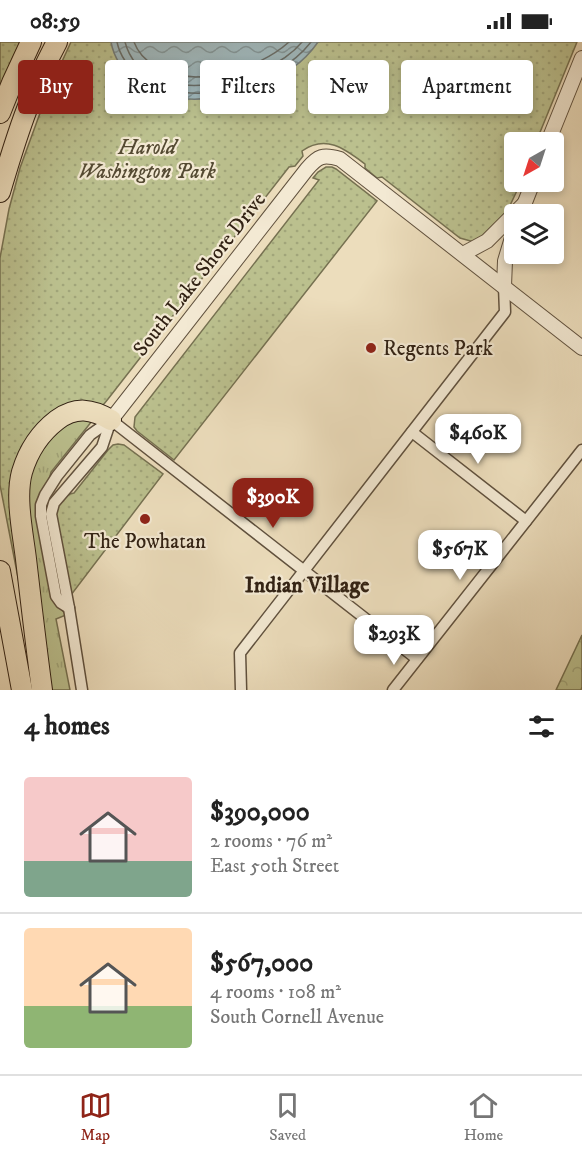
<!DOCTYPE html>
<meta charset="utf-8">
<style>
:root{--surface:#fff;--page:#f2f2f2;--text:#222;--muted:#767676;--line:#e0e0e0;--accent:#8f2418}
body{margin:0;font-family:"IM FELL DW Pica",serif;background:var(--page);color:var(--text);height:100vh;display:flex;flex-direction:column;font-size:22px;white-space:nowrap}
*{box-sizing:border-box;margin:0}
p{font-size:20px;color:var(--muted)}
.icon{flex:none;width:33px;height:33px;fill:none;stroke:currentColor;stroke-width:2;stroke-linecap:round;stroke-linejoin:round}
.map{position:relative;height:648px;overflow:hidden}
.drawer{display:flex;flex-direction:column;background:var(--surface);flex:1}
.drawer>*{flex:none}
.guide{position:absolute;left:18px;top:18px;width:546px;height:54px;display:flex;gap:12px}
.needle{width:39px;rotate:219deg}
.tools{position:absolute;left:504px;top:90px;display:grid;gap:12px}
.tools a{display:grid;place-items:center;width:60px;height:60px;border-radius:6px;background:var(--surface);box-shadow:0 3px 9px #0003;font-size:30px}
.price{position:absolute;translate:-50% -51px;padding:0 14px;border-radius:12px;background:#fff;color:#222;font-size:20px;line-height:39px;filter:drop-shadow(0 2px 3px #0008)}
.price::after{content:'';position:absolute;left:50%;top:36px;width:18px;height:14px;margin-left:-9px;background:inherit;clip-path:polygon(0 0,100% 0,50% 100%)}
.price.selected{background:var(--accent);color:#fff}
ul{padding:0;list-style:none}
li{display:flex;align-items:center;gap:18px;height:150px;padding:0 24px}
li+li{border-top:2px solid var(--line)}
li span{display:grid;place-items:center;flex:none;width:168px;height:120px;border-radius:6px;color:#555}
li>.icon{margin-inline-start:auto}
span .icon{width:72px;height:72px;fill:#fffc;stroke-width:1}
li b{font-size:26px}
h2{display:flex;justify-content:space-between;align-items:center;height:72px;padding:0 24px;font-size:26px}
.tag{padding:0 21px;border-radius:6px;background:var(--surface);box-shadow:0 3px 9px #0003;font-size:21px;line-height:54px}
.tag.selected{background:var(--accent);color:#fff}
.status{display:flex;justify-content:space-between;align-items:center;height:42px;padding:0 30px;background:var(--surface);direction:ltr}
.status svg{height:16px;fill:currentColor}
.tabs{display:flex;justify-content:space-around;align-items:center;height:84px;border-top:2px solid var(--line);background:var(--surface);font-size:16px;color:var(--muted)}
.tabs a{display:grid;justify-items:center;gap:3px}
.tabs .selected{color:var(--accent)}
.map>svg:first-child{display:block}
.grass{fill:url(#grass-tufts);stroke:#767151;stroke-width:1.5}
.forest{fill:url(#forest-crowns);stroke:#767151;stroke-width:1.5}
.park{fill:url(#park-dots);stroke:#767151;stroke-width:1.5}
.water{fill:url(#water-waves);stroke:#737c79;stroke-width:1.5}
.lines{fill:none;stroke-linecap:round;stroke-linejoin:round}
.shore{stroke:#686d68;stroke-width:1.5}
.minor-casing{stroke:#60513e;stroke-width:13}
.tertiary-casing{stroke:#60513e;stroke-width:16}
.motorway-casing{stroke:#322214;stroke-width:22}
.minor{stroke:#f3e9d3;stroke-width:10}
.tertiary{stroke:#f3e9d3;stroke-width:14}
.motorway{stroke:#ecddbc;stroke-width:20}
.poi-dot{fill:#8f2418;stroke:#f3e9d3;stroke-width:2}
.labels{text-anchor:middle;stroke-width:4.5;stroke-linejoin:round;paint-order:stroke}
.park-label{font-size:21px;font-style:italic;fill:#544a32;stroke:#f3e9d3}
.street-label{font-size:21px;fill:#322214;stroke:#f3e9d3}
.poi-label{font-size:21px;fill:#322214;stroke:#f3e9d3;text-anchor:start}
.neighbourhood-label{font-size:22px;font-weight:bold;fill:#322214;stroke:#f3e9d3}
</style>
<div class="status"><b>08:59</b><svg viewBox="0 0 49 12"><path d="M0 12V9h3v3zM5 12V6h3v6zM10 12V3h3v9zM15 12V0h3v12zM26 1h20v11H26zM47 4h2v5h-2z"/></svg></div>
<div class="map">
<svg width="582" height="648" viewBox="0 0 582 648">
<defs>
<pattern id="grass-tufts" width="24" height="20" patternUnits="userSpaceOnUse" patternTransform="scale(1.5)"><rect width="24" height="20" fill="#bbc08e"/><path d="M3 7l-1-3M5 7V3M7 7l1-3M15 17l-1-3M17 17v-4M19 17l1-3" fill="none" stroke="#a1a57a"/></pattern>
<pattern id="forest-crowns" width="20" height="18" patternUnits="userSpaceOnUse" patternTransform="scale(1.5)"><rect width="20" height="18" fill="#bbc08e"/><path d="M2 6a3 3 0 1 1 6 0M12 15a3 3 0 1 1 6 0" fill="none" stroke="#a1a57a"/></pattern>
<pattern id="park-dots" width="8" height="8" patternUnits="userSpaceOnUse" patternTransform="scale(1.5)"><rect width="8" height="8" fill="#bbc08e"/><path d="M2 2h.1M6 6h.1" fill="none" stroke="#a1a57a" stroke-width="1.8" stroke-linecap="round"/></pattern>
<pattern id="water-waves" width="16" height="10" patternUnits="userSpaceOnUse" patternTransform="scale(1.5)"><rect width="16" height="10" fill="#9fb8bd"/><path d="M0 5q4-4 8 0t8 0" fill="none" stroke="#829598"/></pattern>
</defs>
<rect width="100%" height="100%" fill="#ecddbc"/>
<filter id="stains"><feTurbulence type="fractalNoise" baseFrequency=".00333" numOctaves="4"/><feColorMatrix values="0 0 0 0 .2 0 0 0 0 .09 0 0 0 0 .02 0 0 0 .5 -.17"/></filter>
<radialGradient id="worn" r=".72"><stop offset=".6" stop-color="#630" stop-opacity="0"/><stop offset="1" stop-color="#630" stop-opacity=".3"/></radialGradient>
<polygon class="grass" points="76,377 92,379 51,430 48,442 39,458 55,559 66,573 56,577 70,648 48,648 27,470 30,427 55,389"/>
<polygon class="forest" points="582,593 582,645 581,648 556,648"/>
<g class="park">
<polygon points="0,0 20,0 0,44"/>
<path d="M71,0H577L536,100H514V140H521L506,172L484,196L474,200L460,196L382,135L377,136L365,126V122C345,107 326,92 302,109L303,114L295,124L289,125L108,357L104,362L27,406L28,587L0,443V216L9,167L20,126L47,52Z"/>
<polygon points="326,125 332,125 336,127 377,159 174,418 137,389 134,385 135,375 319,138 313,136 318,130"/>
<path d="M118,402L124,403L163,432L71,553L56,472C58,461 62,453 74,451L108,408L113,403Z"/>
</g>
<path class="water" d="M111,0H318C303,22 283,34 259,43C219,59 172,66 135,38C122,28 114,16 111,0Z"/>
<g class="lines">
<g class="shore">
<path d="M117,0C120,14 128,25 140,34C189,70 276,45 311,0"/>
<path d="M125,0C144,71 267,43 302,0"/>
<path d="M134,0C138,11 145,18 155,24C193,48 258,28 289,0"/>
</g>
<defs>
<g id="minor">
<polyline points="111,378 417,617"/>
<polyline points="412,390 526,479"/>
<polyline points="69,566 61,561 56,554 41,474 41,463 45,453 57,434 90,393 111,378"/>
<polyline points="82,648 69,566 51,472 54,461 102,405 111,378"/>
<polyline points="241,648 240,611 505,270 504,244"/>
<polyline points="393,648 582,408"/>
</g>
<g id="tertiary">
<polyline points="548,100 582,16"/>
<polyline points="522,168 533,140"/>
<polyline points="463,212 487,199 525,161"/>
<polyline points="504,244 505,219 514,189"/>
<path d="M111,378L307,127C318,114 323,112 340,117L582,306"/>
</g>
<g id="motorway">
<polyline points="0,71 12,41 31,0"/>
<path d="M0,150C15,99 31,48 57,0"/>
<polyline points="0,529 22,648"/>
<path d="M42,648C36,604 31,560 26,517C23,492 15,455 22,430C28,410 40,391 57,378C76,364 92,367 111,378"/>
</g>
</defs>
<use href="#minor" class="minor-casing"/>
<use href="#tertiary" class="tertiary-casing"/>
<use href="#motorway" class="motorway-casing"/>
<use href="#minor" class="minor"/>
<use href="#tertiary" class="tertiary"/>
<use href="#motorway" class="motorway"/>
</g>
<g class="poi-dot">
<circle cx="371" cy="306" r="6"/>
<circle cx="145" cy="477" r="6"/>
</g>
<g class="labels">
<g class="park-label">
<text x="147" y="112">Harold<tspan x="147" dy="24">Washington Park</tspan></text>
</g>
<g class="street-label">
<text transform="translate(199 232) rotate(-52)" y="7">South Lake Shore Drive</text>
</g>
<g class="poi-label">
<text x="383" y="313">Regents Park</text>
<text x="145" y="506" text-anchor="middle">The Powhatan</text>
</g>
<g class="neighbourhood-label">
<text x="307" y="550">Indian Village</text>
</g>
</g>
<rect width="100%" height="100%" filter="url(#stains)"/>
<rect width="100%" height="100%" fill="url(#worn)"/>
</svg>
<div class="tools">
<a><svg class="needle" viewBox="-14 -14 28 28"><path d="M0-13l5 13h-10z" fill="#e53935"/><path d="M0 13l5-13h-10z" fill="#767676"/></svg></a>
<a><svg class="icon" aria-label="layers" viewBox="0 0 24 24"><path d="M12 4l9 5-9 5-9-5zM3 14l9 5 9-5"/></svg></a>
</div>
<b class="price" style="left:478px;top:423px">$460K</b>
<b class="price selected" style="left:273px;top:487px">$390K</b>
<b class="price" style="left:460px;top:539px">$567K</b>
<b class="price" style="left:394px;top:624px">$293K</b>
<div class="guide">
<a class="tag selected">Buy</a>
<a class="tag">Rent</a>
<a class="tag">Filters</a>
<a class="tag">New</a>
<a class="tag">Apartment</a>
</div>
</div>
<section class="drawer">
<h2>4 homes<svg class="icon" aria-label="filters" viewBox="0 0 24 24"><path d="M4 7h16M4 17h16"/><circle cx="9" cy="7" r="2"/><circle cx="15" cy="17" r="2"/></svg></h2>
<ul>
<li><span style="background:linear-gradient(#f6c9c9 70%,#7fa58c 0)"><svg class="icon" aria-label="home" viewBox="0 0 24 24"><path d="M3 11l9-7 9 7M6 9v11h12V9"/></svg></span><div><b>$390,000</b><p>2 rooms · 76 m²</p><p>East 50th Street</p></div></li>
<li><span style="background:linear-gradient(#ffd9b3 65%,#8fb573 0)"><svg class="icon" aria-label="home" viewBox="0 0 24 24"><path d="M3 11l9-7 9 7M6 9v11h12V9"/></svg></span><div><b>$567,000</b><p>4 rooms · 108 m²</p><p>South Cornell Avenue</p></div></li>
</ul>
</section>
<nav class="tabs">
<a class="selected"><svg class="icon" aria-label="map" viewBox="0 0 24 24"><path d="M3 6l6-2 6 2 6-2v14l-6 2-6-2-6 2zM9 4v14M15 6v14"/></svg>Map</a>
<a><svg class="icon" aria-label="saved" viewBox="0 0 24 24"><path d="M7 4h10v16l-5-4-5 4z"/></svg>Saved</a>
<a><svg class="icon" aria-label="home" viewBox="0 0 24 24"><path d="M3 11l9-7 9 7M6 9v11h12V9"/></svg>Home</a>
</nav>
